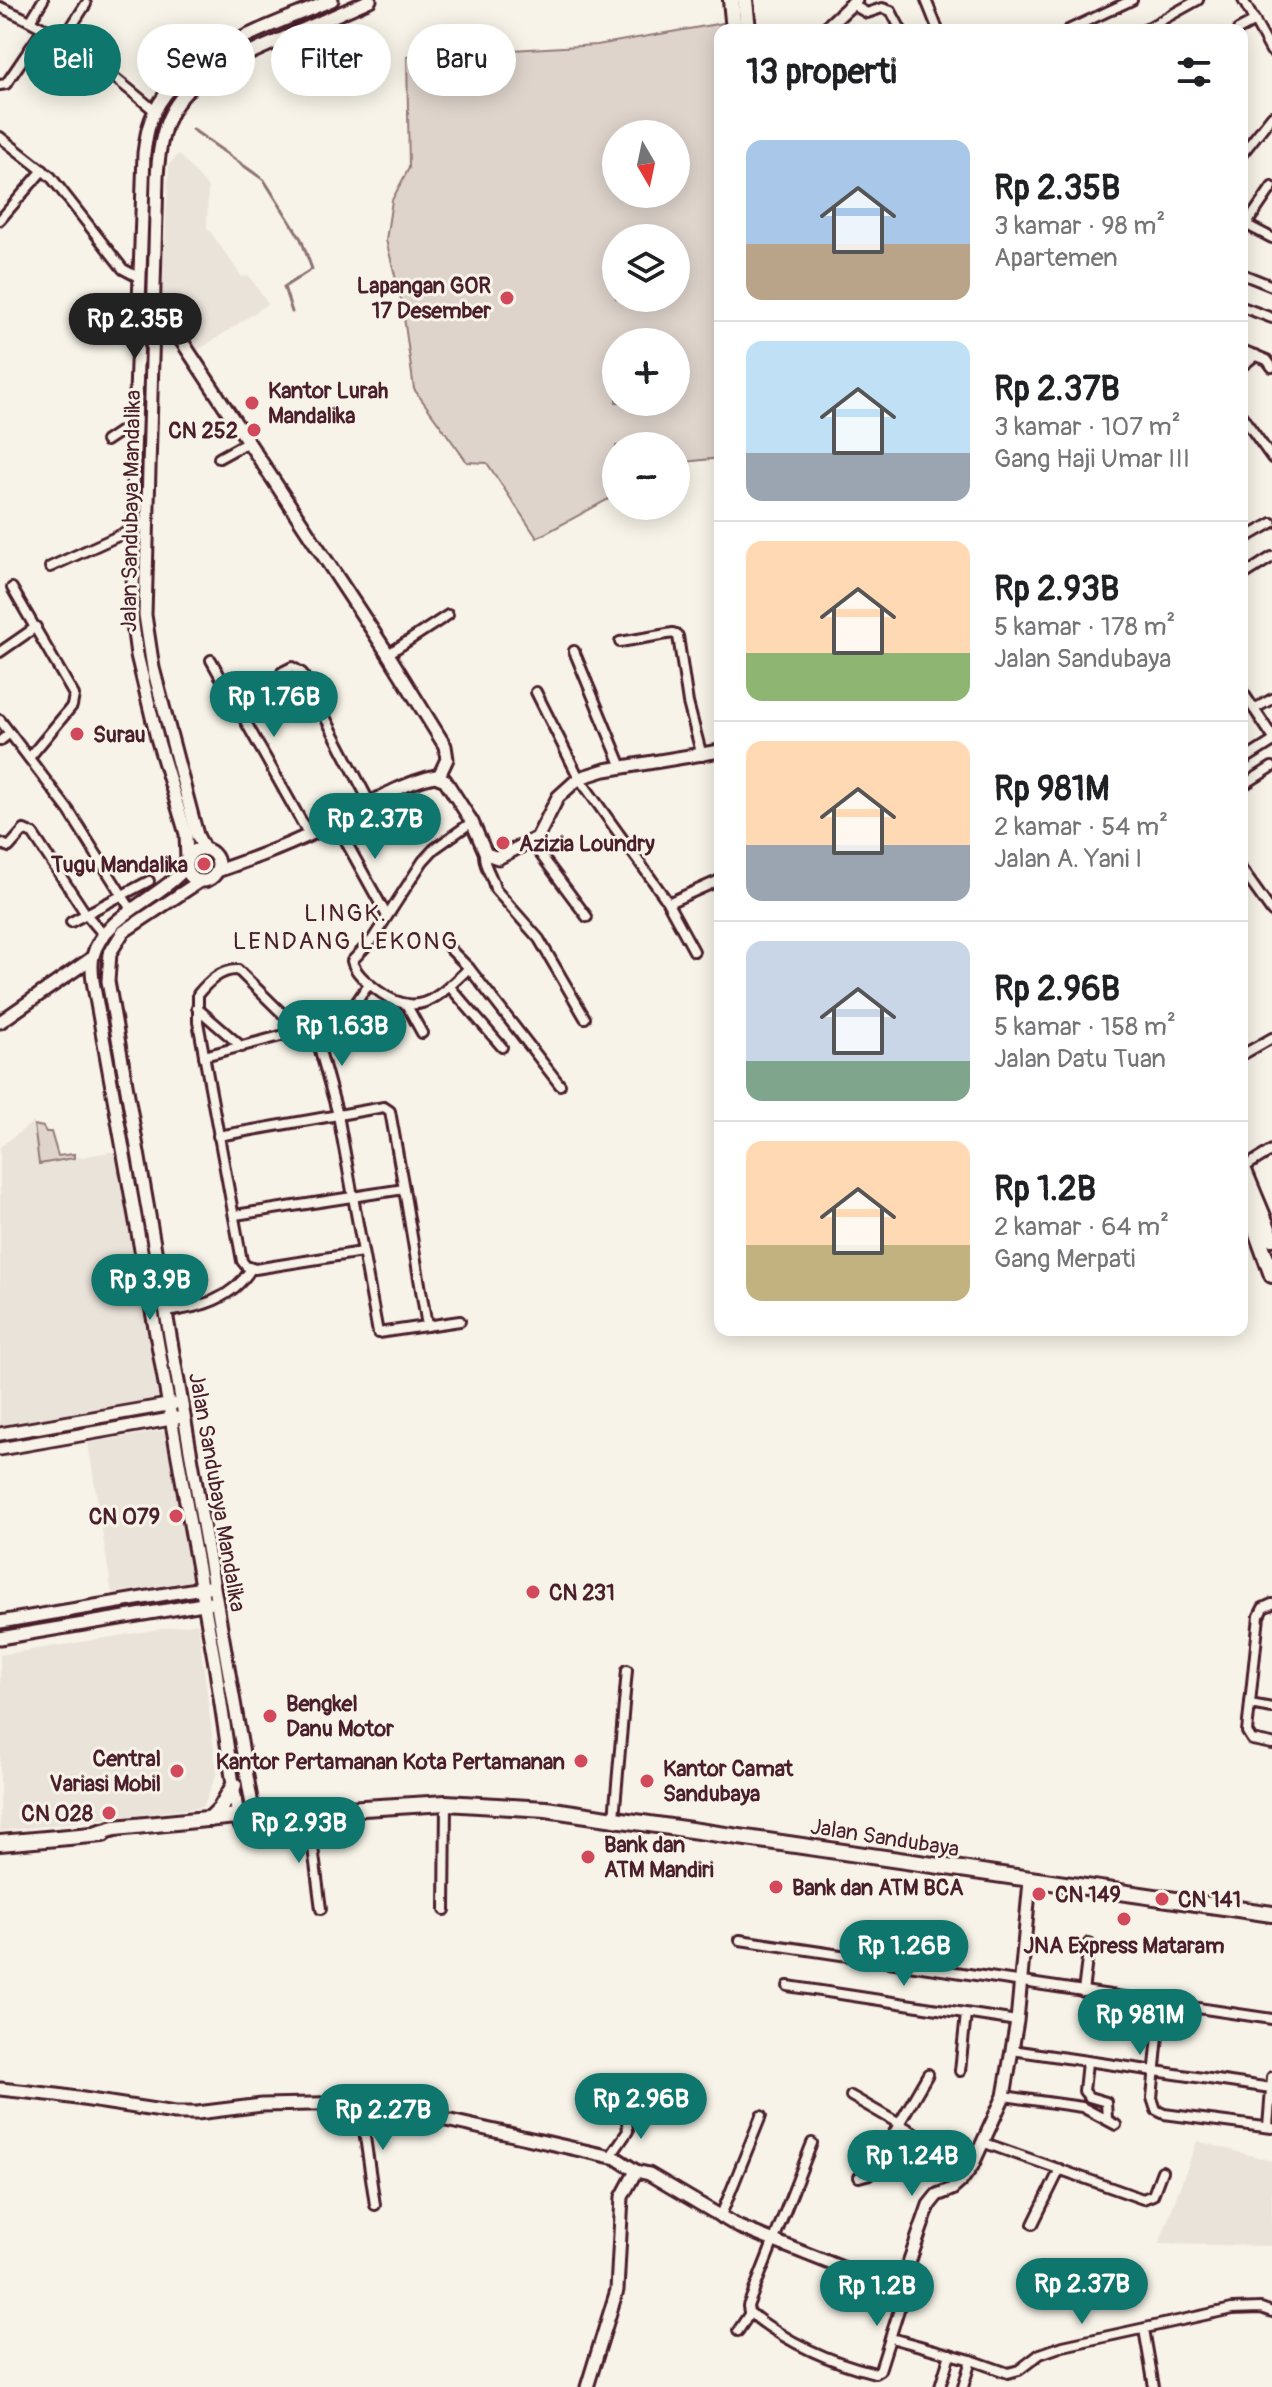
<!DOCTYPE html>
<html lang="id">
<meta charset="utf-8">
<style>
:root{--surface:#fff;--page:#f6f6f6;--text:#202124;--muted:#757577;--line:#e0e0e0;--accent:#0f766e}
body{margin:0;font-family:Pangolin,sans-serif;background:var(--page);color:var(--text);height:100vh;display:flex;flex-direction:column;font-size:30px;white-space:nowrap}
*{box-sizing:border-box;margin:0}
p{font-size:26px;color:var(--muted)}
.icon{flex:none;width:44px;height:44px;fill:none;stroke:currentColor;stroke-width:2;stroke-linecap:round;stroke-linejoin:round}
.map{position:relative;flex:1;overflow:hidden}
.sheet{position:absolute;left:714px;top:24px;width:534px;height:1312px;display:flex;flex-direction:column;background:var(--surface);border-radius:16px;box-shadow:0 4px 20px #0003}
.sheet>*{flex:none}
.hud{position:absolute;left:24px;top:24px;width:570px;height:72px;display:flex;gap:16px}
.needle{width:52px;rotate:171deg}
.tools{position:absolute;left:602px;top:120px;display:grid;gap:16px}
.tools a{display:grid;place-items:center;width:88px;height:88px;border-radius:50%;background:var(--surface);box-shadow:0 4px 20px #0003;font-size:40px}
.price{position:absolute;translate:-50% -68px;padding:0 18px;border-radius:28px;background:var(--accent);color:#fff;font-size:26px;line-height:52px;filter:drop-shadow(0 2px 4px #0008)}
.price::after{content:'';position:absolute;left:50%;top:48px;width:24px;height:18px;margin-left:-12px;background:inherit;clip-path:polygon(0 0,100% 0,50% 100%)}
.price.current{background:#222;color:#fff}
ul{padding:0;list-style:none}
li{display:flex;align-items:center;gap:24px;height:200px;padding:0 32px}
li+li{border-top:2px solid var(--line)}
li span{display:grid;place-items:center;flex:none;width:224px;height:160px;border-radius:16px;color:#555}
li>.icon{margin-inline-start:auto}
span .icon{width:96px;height:96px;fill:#fffc;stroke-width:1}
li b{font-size:34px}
h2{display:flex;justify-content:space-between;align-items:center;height:96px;padding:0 32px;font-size:34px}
.pill{padding:0 28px;border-radius:36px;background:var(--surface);box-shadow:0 4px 20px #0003;font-size:28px;line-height:72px}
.pill.current{background:var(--accent);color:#fff}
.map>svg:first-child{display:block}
.built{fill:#eae3da}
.green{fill:#ded4cc;stroke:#947a7c;stroke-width:2;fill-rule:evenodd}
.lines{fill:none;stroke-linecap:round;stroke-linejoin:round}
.stream{stroke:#8e7275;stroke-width:3}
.street-casing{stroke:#4a1f2b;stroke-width:14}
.secondary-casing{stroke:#4a1f2b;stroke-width:17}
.highway-casing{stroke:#4a1f2b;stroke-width:20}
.street{stroke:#f7f3e8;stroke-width:8}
.secondary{stroke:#f7f3e8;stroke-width:11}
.highway{stroke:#f7f3e8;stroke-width:14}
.poi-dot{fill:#d1495b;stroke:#f7f3e8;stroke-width:3}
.labels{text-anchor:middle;stroke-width:6;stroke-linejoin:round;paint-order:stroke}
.poi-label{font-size:22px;font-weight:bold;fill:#4a1f2b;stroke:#f7f3e8;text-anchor:start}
.street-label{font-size:22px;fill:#4a1f2b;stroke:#f7f3e8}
.neighbourhood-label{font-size:24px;letter-spacing:2px;fill:#4a1f2b;stroke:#f7f3e8}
</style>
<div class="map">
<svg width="1272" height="2387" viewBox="0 0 1272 2387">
<rect width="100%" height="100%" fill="#f7f3e8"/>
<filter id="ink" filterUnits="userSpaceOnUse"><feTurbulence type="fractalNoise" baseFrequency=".0125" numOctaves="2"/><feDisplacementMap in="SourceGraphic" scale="16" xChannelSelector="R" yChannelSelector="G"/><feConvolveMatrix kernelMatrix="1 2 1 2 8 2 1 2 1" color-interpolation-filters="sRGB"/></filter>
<g filter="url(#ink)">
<g class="built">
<polygon points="179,154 208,188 207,227 242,277 249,276 268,304 194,353 161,317 169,164"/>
<polygon points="33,1122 40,1164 116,1151 159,1401 0,1427 0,1147"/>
<polygon points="167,1430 191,1581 112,1593 88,1443"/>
<polygon points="198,1623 217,1773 203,1807 0,1831 0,1655"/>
<polygon points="1197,2141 1272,2161 1272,2246 1159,2244"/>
</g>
<g class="green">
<path d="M729,22L730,30H720V458L676,463V446H616V495L537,538L487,463L467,462L414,389L402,303L386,240L392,200L409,168L407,56L597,45ZM616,134H676V194H616ZM616,238H676V298H616ZM616,342H676V402H616Z"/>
<polygon points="34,1125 43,1127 46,1132 51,1132 58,1156 74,1154 74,1158 39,1164"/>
</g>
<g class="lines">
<polyline class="stream" points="192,129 264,180 301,239 312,269 284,287 292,312"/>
<defs>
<g id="street">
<polyline points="926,0 938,30"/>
<polyline points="1243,0 1271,51"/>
<polyline points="853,5 867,13 882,8 891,11 901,30"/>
<path d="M0,7C62,33 104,68 155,111"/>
<polyline points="31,20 43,0"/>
<polyline points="1068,30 1132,0"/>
<polyline points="1144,30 1198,0"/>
<polyline points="1238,30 1255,21"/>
<polyline points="64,38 86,4"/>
<polyline points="0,85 6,84 44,28"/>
<polyline points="0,137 51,177 123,269 138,277"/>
<polyline points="1242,154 1272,116"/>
<polyline points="0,220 43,170"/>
<polyline points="1243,223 1272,238"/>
<polyline points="1246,225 1272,187"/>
<polyline points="1242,274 1272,286"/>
<polyline points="1242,307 1272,318"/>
<polyline points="1242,350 1267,360 1272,367"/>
<polyline points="1242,366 1256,355"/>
<polyline points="1242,416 1272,458"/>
<polyline points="106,441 136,421"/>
<polyline points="219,458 248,442"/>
<polyline points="1242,540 1272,523"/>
<polyline points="50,567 140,526"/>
<polyline points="1242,576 1272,557"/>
<polyline points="12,588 74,695 72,706 29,758"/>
<polyline points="620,642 673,633 678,636 688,703 702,756"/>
<polyline points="574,651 622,767"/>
<polyline points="0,652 36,627"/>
<polyline points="388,654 448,615"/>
<polyline points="211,660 309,835"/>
<polyline points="282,672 292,667 302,673 370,803"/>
<polyline points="1242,691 1272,736"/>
<polyline points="536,692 579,778 665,898 694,951"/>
<polyline points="1254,709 1272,699"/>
<polyline points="0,720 69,811 132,911"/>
<polyline points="0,741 10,733"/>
<polyline points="1242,761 1272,742"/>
<polyline points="1242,786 1272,767"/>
<polyline points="335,822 387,916"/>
<polyline points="0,843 9,847 24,830 33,834 86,914 103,934"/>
<polyline points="532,843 587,917"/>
<path d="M484,851C483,867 492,874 495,889L539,939L585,1018"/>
<polyline points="1242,870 1272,912"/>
<polyline points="668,903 720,880"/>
<polyline points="71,922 149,881"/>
<polyline points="450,949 469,968 560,1085"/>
<path d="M469,968C438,997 418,1021 377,990C367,982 355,973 352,961L372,940L423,861L434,849L472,822"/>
<polyline points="450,987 502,1047"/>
<polyline points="406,1004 422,1033"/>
<polyline points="197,1008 242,1047"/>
<polyline points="314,1029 338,1115 378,1333 460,1321"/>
<path d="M301,1032L238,970C221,969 208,982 198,994V1022L242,1261L246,1266L255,1269L362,1252"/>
<polyline points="1242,1055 1272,1038"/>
<polyline points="204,1056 338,1021 347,1016 366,988"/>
<polyline points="218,1136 384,1107 390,1111 404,1189"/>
<polyline points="1243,1168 1272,1150"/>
<polyline points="235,1215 404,1189 427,1326"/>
<path d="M166,1312C201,1307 231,1300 251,1269"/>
<polyline points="1272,1604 1263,1608 1259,1616 1247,1732 1252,1740 1272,1744"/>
<polyline points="1250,1704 1272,1708"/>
<polyline points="309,1817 321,1909"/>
<polyline points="614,1818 627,1670"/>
<polyline points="445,1910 446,1803"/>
<polyline points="740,1940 1272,2019"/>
<polyline points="788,1986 1017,2021"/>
<polyline points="1083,1992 1089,1943"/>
<polyline points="1161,2004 1152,2098 1156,2110 1164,2114 1272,2128"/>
<polyline points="1012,2050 1271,2088"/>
<polyline points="1087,2062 1084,2091 1089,2097 1106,2102 1107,2119"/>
<polyline points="960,2071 966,2014"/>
<polyline points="851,2096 972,2166"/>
<polyline points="1004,2096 1082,2107 1116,2125"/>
<polyline points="360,2103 375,2205"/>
<polyline points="1268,2127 1272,2077"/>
<polyline points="982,2142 1143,2199 1153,2195 1162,2171"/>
<path d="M812,2143L748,2306L749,2312C785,2341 830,2362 875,2373L880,2370L903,2297L899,2285"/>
<polyline points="610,2157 628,2131 627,2122"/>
<polyline points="859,2177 870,2174 928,2074"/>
<polyline points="720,2218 761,2116"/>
<polyline points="1033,2224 1060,2169"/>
<polyline points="1144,2329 1154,2387"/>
<polyline points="738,2331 750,2313"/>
<polyline points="891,2338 971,2360 1008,2373 1019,2370 1040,2354 1063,2346 1232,2309 1261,2308 1272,2312"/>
<polyline points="940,2387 950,2354"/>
<polyline points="963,2387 971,2360"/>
</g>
<g id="secondary">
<polyline points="824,30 856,0"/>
<polyline points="153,321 167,324 183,343 388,654 445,746 447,759 439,776"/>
<path d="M204,849L197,835L153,668L145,615L157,177C160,127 169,100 212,70L370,0"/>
<circle cx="202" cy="865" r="16"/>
<path d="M187,860L186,834L157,738L137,655L132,617L135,528L133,486L144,153C146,139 148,124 155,111C184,52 275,25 332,0"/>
<path d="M186,867C161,898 102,917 93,956C91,964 92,973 93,981L215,1664L239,1824"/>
<path d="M217,871C257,857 296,843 333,823C366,806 399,784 435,776L445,780L472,822L486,854L498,858L537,838L558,797L579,778L605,770L720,751"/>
<polyline points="200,881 123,932 110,953 108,981 255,1822"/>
<polyline points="0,1022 92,958"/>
<polyline points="0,1434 173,1404"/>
<polyline points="0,1449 177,1418"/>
<polyline points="0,1622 208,1587"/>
<polyline points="0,1638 209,1603"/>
<polyline points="0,2089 57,2095 175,2113 197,2113 262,2105 360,2103 415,2113 616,2158 636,2171 649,2174 739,2227 893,2288 903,2280 929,2205 937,2195 952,2189 961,2181 972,2166 1004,2096 1017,2021 1030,1881"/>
<polyline points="587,2387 617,2290 622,2197 636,2171"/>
</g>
<g id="highway">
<polyline points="731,0 734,30"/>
<polyline points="745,0 748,30"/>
<polyline points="1242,1166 1272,1238"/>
<polyline points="1242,1192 1272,1275"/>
<polyline points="210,1819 220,1809 234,1785"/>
<polyline points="97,1833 115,1828 329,1807 347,1809 446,1803 546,1809 1272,1914"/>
<polyline points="0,1843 103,1834"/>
</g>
</defs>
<use href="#street" class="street-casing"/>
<use href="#secondary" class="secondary-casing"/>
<use href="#highway" class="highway-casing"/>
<use href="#street" class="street"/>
<use href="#secondary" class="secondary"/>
<use href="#highway" class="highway"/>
</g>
</g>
<g class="poi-dot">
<circle cx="507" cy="298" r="8"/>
<circle cx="252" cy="403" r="8"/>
<circle cx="254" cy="430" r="8"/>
<circle cx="77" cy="734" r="8"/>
<circle cx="503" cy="843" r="8"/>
<circle cx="204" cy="864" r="8"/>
<circle cx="176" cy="1516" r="8"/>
<circle cx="533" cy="1592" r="8"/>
<circle cx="270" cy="1716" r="8"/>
<circle cx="581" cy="1761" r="8"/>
<circle cx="177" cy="1771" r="8"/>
<circle cx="647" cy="1781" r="8"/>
<circle cx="109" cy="1813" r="8"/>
<circle cx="588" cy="1857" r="8"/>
<circle cx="776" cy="1887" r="8"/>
<circle cx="1039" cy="1894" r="8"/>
<circle cx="1162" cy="1899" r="8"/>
<circle cx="1124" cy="1919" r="8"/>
</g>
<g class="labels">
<g class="poi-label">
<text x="491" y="293" text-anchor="end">Lapangan GOR<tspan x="491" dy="25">17 Desember</tspan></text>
<text x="268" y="398">Kantor Lurah<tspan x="268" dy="25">Mandalika</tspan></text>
<text x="238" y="438" text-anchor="end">CN 252</text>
<text x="93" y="742">Surau</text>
<text x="519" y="851">Azizia Loundry</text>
<text x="188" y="872" text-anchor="end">Tugu Mandalika</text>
<text x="160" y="1524" text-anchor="end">CN 079</text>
<text x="549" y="1600">CN 231</text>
<text x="286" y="1711">Bengkel<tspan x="286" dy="25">Danu Motor</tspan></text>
<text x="161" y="1766" text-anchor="end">Central<tspan x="161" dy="25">Variasi Mobil</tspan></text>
<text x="565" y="1769" text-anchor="end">Kantor Pertamanan Kota Pertamanan</text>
<text x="663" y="1776">Kantor Camat<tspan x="663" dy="25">Sandubaya</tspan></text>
<text x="93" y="1821" text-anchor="end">CN 028</text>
<text x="604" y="1852">Bank dan<tspan x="604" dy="25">ATM Mandiri</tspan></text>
<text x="792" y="1895">Bank dan ATM BCA</text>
<text x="1055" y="1902">CN 149</text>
<text x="1178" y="1907">CN 141</text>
<text x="1124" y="1953" text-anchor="middle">JNA Express Mataram</text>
</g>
<g class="street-label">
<text transform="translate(130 511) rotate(-89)" y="8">Jalan Sandubaya Mandalika</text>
<text transform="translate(218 1492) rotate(80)" y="8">Jalan Sandubaya Mandalika</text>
<text transform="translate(885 1837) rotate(9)" y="8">Jalan Sandubaya</text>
</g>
<g class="neighbourhood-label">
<text x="346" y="921">LINGK.<tspan x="346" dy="28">LENDANG LEKONG</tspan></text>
</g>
</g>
</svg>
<div class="tools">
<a><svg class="needle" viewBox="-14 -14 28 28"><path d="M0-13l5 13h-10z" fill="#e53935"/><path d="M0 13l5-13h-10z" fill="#757577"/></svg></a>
<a><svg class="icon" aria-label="layers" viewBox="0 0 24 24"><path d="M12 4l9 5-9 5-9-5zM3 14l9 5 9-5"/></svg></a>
<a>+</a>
<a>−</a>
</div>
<b class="price current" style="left:135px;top:361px">Rp 2.35B</b>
<b class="price" style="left:274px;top:739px">Rp 1.76B</b>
<b class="price" style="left:375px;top:861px">Rp 2.37B</b>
<b class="price" style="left:342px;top:1068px">Rp 1.63B</b>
<b class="price" style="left:150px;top:1322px">Rp 3.9B</b>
<b class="price" style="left:299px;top:1865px">Rp 2.93B</b>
<b class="price" style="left:904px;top:1988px">Rp 1.26B</b>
<b class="price" style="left:1140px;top:2057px">Rp 981M</b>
<b class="price" style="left:641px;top:2141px">Rp 2.96B</b>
<b class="price" style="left:383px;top:2152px">Rp 2.27B</b>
<b class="price" style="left:912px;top:2198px">Rp 1.24B</b>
<b class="price" style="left:1082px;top:2326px">Rp 2.37B</b>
<b class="price" style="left:877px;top:2328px">Rp 1.2B</b>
<div class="hud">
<a class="pill current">Beli</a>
<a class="pill">Sewa</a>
<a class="pill">Filter</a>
<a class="pill">Baru</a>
</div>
<section class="sheet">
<h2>13 properti<svg class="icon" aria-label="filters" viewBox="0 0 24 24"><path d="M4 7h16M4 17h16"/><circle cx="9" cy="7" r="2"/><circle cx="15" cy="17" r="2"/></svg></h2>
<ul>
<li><span style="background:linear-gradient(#a9c7e8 65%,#b9a48a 0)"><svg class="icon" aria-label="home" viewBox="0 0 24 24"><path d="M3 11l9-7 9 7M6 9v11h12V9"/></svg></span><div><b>Rp 2.35B</b><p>3 kamar · 98 m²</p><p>Apartemen</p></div></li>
<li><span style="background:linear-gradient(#bfe0f5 70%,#9aa5b1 0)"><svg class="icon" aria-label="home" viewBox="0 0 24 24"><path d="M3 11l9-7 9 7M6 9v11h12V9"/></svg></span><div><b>Rp 2.37B</b><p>3 kamar · 107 m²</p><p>Gang Haji Umar III</p></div></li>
<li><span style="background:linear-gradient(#ffd9b3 70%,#8fb573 0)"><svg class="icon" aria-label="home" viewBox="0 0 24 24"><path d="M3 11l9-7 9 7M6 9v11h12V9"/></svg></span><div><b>Rp 2.93B</b><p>5 kamar · 178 m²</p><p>Jalan Sandubaya</p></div></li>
<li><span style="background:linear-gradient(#ffd9b3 65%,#9aa5b1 0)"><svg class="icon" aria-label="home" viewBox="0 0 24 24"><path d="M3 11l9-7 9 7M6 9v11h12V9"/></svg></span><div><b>Rp 981M</b><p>2 kamar · 54 m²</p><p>Jalan A. Yani I</p></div></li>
<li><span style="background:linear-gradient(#c9d6e8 75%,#7fa58c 0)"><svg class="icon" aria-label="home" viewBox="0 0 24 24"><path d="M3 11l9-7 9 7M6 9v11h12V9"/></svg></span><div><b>Rp 2.96B</b><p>5 kamar · 158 m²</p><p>Jalan Datu Tuan</p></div></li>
<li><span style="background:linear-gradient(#ffd9b3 65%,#c2b280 0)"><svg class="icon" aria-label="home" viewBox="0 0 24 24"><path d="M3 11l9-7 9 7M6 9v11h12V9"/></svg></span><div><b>Rp 1.2B</b><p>2 kamar · 64 m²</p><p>Gang Merpati</p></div></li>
</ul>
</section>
</div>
